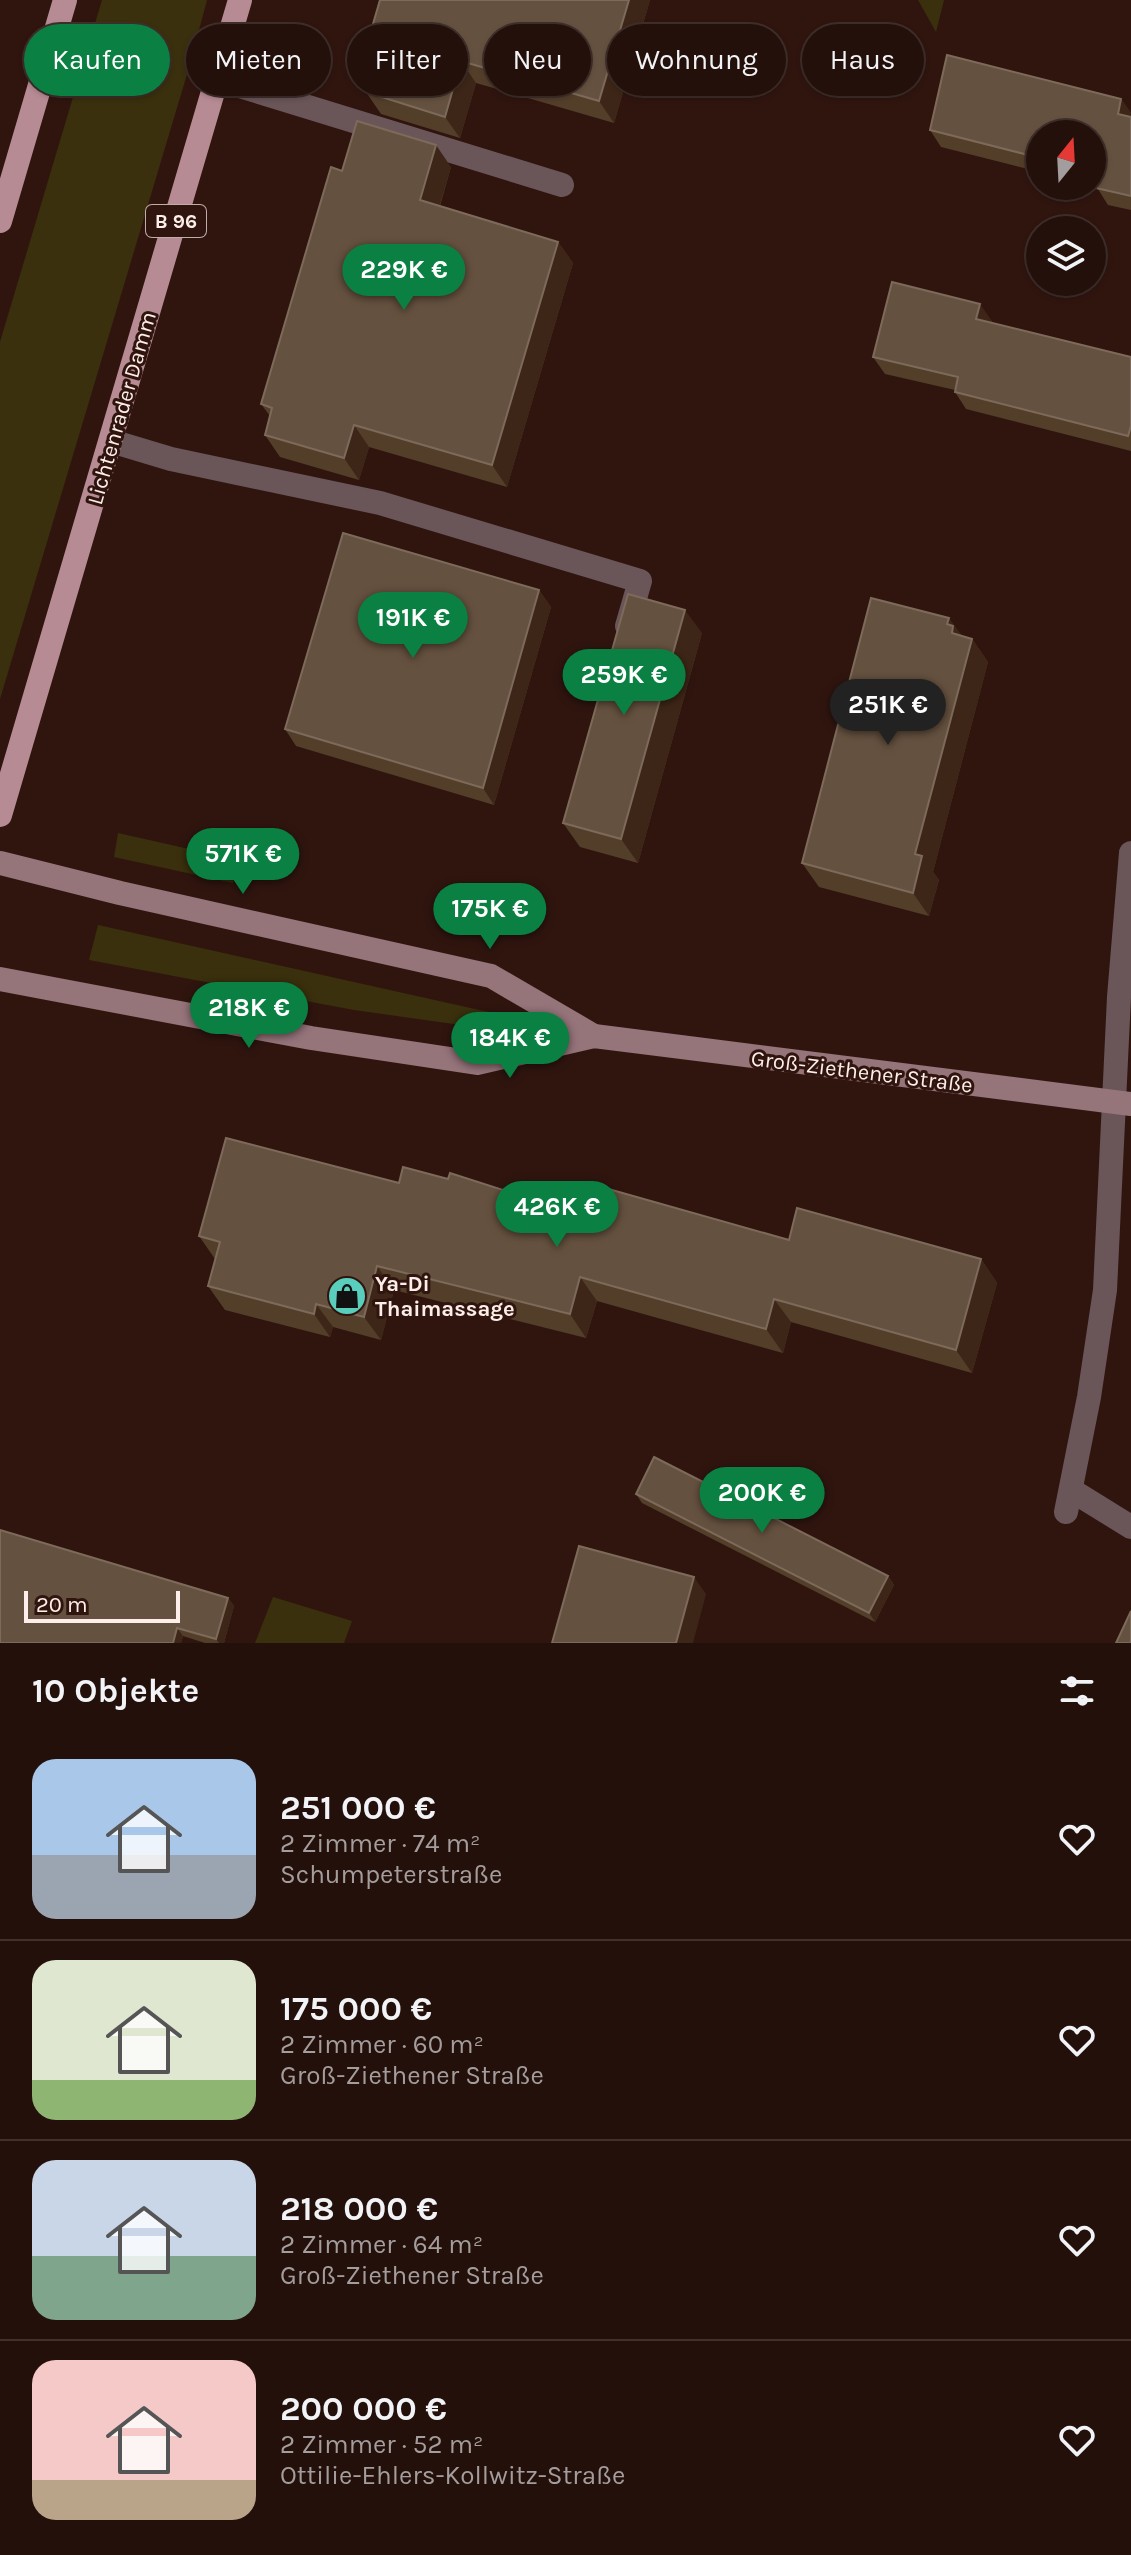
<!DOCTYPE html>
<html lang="de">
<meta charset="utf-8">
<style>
:root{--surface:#24100b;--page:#2c1914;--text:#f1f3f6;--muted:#a39d9d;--line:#41302c;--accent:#0b8043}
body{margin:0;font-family:Karla,sans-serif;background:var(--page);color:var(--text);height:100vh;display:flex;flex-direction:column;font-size:30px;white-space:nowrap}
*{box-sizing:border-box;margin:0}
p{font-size:26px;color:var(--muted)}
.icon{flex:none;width:44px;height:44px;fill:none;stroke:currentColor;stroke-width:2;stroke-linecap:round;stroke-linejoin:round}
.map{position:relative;height:1643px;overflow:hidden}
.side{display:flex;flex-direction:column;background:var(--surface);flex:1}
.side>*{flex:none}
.hud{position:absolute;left:24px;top:24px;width:1084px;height:72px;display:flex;gap:16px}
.needle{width:52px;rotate:18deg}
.buttons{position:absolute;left:1026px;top:120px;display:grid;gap:16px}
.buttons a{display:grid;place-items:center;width:80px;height:80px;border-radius:50%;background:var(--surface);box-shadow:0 2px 6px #0004,0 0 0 2px var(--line);font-size:40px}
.scale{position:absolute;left:24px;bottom:20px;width:156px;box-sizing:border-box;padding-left:8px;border:4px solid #fdeee9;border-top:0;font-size:22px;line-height:28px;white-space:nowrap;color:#fdeee9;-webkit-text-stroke:6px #30150f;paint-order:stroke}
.price{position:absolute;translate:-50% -68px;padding:0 18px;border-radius:28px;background:var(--accent);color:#fff;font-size:26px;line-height:52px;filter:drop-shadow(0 2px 4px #0008)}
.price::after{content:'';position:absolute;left:50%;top:48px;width:24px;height:18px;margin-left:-12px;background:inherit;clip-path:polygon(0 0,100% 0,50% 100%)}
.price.current{background:#222;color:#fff}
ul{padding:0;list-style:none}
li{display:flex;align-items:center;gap:24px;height:200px;padding:0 32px}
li+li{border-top:2px solid var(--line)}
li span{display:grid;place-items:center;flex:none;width:224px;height:160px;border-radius:24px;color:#555}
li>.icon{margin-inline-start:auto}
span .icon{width:96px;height:96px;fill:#fffc;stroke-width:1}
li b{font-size:34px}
h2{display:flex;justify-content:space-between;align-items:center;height:96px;padding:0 32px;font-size:34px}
.tag{padding:0 28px;border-radius:36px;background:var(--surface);box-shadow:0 2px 6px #0004,0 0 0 2px var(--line);font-size:28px;line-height:72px}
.tag.current{background:var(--accent);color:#fff}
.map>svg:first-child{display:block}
.green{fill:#3a300d}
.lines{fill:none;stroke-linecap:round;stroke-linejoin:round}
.lane{stroke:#6a5559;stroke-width:24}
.street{stroke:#6a5559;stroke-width:24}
.secondary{stroke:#95747a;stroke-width:24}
.primary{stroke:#b68b94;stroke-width:24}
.wall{fill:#533e2a}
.shaded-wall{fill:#3d2617}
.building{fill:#65513f;stroke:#7d6a5a;stroke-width:2}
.labels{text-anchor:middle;stroke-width:6;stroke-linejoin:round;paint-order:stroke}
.shield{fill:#30150f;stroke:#c0ada8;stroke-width:2}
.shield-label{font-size:20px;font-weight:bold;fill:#fdeee9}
.street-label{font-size:22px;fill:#fdeee9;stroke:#30150f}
.poi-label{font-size:22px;font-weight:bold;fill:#fdeee9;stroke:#30150f;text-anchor:start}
</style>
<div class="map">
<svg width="1131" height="1643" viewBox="0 0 1131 1643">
<rect width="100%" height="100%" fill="#30150f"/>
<g class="green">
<polygon points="102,0 207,0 188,71 0,699 0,342"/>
<polygon points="918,0 944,0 936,32"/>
<polygon points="118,833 238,860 233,883 114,857"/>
<polygon points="98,925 484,1011 489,1012 492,1021 482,1028 354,1010 89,960"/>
<polygon points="273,1597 352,1621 344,1643 255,1643"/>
</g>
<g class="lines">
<g class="lane">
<polyline points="217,79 562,185"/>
<polyline points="111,441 171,459 380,503 640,581 627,626"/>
<polyline points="1071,1490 1131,1527"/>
</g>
<polyline class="street" points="1066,1512 1089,1397 1105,1290 1119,997 1131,853"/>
<g class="secondary">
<polyline points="0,863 120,893 491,976 594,1036"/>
<polyline points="0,979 311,1038 477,1063 594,1036 1131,1104"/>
</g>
<g class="primary">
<polyline points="0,221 65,0"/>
<polyline points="0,815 240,0"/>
</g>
</g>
<g class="wall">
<polygon points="380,0 650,0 614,123 476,83 460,138 381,114 366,92 377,53 368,41"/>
<polygon points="1121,99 1131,113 1131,210 1108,205 1096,186 1092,185 1092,134 1040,134 1040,172 941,147 930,130"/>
<polygon points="451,167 440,206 558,242 573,263 507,487 369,447 359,480 280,457 265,435 270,416 261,404 342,171"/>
<polygon points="992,321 991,323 1131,357 1131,451 966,409 955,392 955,390 885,374 873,357"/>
<polygon points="539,590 551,607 494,805 296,746 285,729"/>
<polygon points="702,633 638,863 580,847 563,823"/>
<polygon points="962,636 972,639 988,662 933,872 939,880 929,916 819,887 802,863"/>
<polygon points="448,1179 537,1201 598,1213 789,1240 981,1259 997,1283 972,1373 791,1322 783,1353 597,1301 586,1338 394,1290 381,1340 333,1327 330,1337 225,1310 208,1286 215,1259 199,1236 399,1183"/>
<polygon points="636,1494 888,1576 894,1585 875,1622 642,1503"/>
<polygon points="228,1598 234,1606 224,1643 205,1643 183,1636 181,1643 0,1643"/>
</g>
<g class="shaded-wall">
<polygon points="629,0 650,0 614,123 599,101"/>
<polygon points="461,61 476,83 460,138 445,117"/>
<polygon points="1121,99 1131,113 1131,124 1118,114"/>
<polygon points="436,145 451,167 435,221 420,200"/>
<polygon points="558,242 573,263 507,487 492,465"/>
<polygon points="980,304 992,321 988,336 976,319"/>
<polygon points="354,425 369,447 359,480 344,458"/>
<polygon points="539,590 551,607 494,805 483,788"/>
<polygon points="685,610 702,633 638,863 621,839"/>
<polygon points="949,618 966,641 972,639 988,662 933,872 939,880 929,916 913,893 915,854 952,633 947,624"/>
<polygon points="981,1259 997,1283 972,1373 956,1350"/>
<polygon points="377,1266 394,1290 381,1340 364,1317"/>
<polygon points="580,1277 597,1301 586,1338 570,1314"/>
<polygon points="774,1299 791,1322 783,1353 766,1329"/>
<polygon points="316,1304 333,1327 330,1337 314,1314"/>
<polygon points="888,1576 894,1585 875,1622 869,1613"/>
<polygon points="694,1577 706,1594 693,1643 676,1643"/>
<polygon points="228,1598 234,1606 224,1643 219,1643 216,1639"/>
<polygon points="177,1628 183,1636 181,1643 173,1643"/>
</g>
<g class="building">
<polygon points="380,0 629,0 599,101 461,61 445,117 366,92 380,44 368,41"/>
<polygon points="947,55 1121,99 1118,114 1131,117 1131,196 1096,188 1100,173 1092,171 1092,134 1040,134 1040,158 930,130"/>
<polygon points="357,121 436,145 420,200 558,242 492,465 354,425 344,458 265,435 272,408 261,404 331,167 342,171"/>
<polygon points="892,282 980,304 976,319 1131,357 1131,426 1128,436 955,392 958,377 873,357"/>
<polygon points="343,533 539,590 483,788 285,729"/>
<polygon points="628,594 685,610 621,839 563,823"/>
<polygon points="871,598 949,618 947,624 953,626 952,633 972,639 915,854 922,856 913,893 802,863"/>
<polygon points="226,1138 399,1183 403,1167 448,1179 450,1173 537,1201 538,1197 598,1213 605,1188 789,1240 797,1208 981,1259 956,1350 774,1299 766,1329 580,1277 570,1314 377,1266 364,1317 316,1304 314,1314 208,1286 220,1242 199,1236"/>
<polygon points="654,1457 888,1576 869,1613 636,1494"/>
<polygon points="0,1530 228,1598 216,1639 177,1628 173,1643 0,1643"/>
<polygon points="579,1546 694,1577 676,1643 552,1643"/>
<polygon points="1131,1611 1131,1643 1116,1643"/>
</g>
<defs>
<symbol id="shop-disc" viewBox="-11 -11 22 22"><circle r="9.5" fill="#5acebd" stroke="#30150f"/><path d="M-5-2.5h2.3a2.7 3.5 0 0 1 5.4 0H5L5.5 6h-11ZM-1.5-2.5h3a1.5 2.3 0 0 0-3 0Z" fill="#111"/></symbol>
</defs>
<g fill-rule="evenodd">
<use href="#shop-disc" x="325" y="1274" width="44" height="44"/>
</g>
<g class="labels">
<rect class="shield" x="146" y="205" width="60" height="32" rx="6"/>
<g class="shield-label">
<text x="176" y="228">B 96</text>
</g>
<g class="street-label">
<text transform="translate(121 408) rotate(-74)" y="8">Lichtenrader Damm</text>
<text transform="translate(862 1071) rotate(7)" y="8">Groß-Ziethener Straße</text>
</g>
<g class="poi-label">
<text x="375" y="1291">Ya-Di<tspan x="375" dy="25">Thaimassage</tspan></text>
</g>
</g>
</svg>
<div class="buttons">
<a><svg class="needle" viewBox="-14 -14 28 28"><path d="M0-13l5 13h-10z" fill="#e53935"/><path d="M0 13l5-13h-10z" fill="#a39d9d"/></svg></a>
<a><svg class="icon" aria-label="layers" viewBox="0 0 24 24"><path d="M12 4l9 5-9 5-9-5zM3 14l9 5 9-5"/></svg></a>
</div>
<div class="scale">20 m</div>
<b class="price" style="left:404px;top:312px">229K €</b>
<b class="price" style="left:413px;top:660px">191K €</b>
<b class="price" style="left:624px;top:717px">259K €</b>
<b class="price current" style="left:888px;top:747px">251K €</b>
<b class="price" style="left:243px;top:896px">571K €</b>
<b class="price" style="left:490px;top:951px">175K €</b>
<b class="price" style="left:249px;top:1050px">218K €</b>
<b class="price" style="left:510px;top:1080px">184K €</b>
<b class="price" style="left:557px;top:1249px">426K €</b>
<b class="price" style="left:762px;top:1535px">200K €</b>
<div class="hud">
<a class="tag current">Kaufen</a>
<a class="tag">Mieten</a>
<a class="tag">Filter</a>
<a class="tag">Neu</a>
<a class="tag">Wohnung</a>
<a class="tag">Haus</a>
</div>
</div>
<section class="side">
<h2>10 Objekte<svg class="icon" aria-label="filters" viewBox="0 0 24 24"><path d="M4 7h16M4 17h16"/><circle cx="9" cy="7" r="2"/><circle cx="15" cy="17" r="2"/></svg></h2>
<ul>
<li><span style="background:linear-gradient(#a9c7e8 60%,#9aa5b1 0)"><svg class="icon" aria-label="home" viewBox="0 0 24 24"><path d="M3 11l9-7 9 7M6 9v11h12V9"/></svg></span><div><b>251 000 €</b><p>2 Zimmer · 74 m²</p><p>Schumpeterstraße</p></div><svg class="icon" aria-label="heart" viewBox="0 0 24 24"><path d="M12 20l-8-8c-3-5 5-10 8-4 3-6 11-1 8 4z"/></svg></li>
<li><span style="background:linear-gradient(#dfe7d0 75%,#8fb573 0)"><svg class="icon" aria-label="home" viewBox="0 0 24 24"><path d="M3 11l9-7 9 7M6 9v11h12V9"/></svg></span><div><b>175 000 €</b><p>2 Zimmer · 60 m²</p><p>Groß-Ziethener Straße</p></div><svg class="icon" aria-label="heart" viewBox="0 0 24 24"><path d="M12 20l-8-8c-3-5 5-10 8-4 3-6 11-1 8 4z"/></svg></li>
<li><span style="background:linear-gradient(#c9d6e8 60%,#7fa58c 0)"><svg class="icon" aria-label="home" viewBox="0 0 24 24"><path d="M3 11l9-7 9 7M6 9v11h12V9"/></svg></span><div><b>218 000 €</b><p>2 Zimmer · 64 m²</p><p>Groß-Ziethener Straße</p></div><svg class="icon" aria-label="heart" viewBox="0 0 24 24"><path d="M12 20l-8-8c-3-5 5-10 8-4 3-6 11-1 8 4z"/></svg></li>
<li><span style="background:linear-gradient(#f6c9c9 75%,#b9a48a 0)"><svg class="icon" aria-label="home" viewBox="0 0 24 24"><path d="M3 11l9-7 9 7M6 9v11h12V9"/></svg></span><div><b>200 000 €</b><p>2 Zimmer · 52 m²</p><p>Ottilie-Ehlers-Kollwitz-Straße</p></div><svg class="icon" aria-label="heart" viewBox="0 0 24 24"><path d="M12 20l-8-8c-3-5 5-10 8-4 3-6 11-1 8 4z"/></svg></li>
</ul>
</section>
